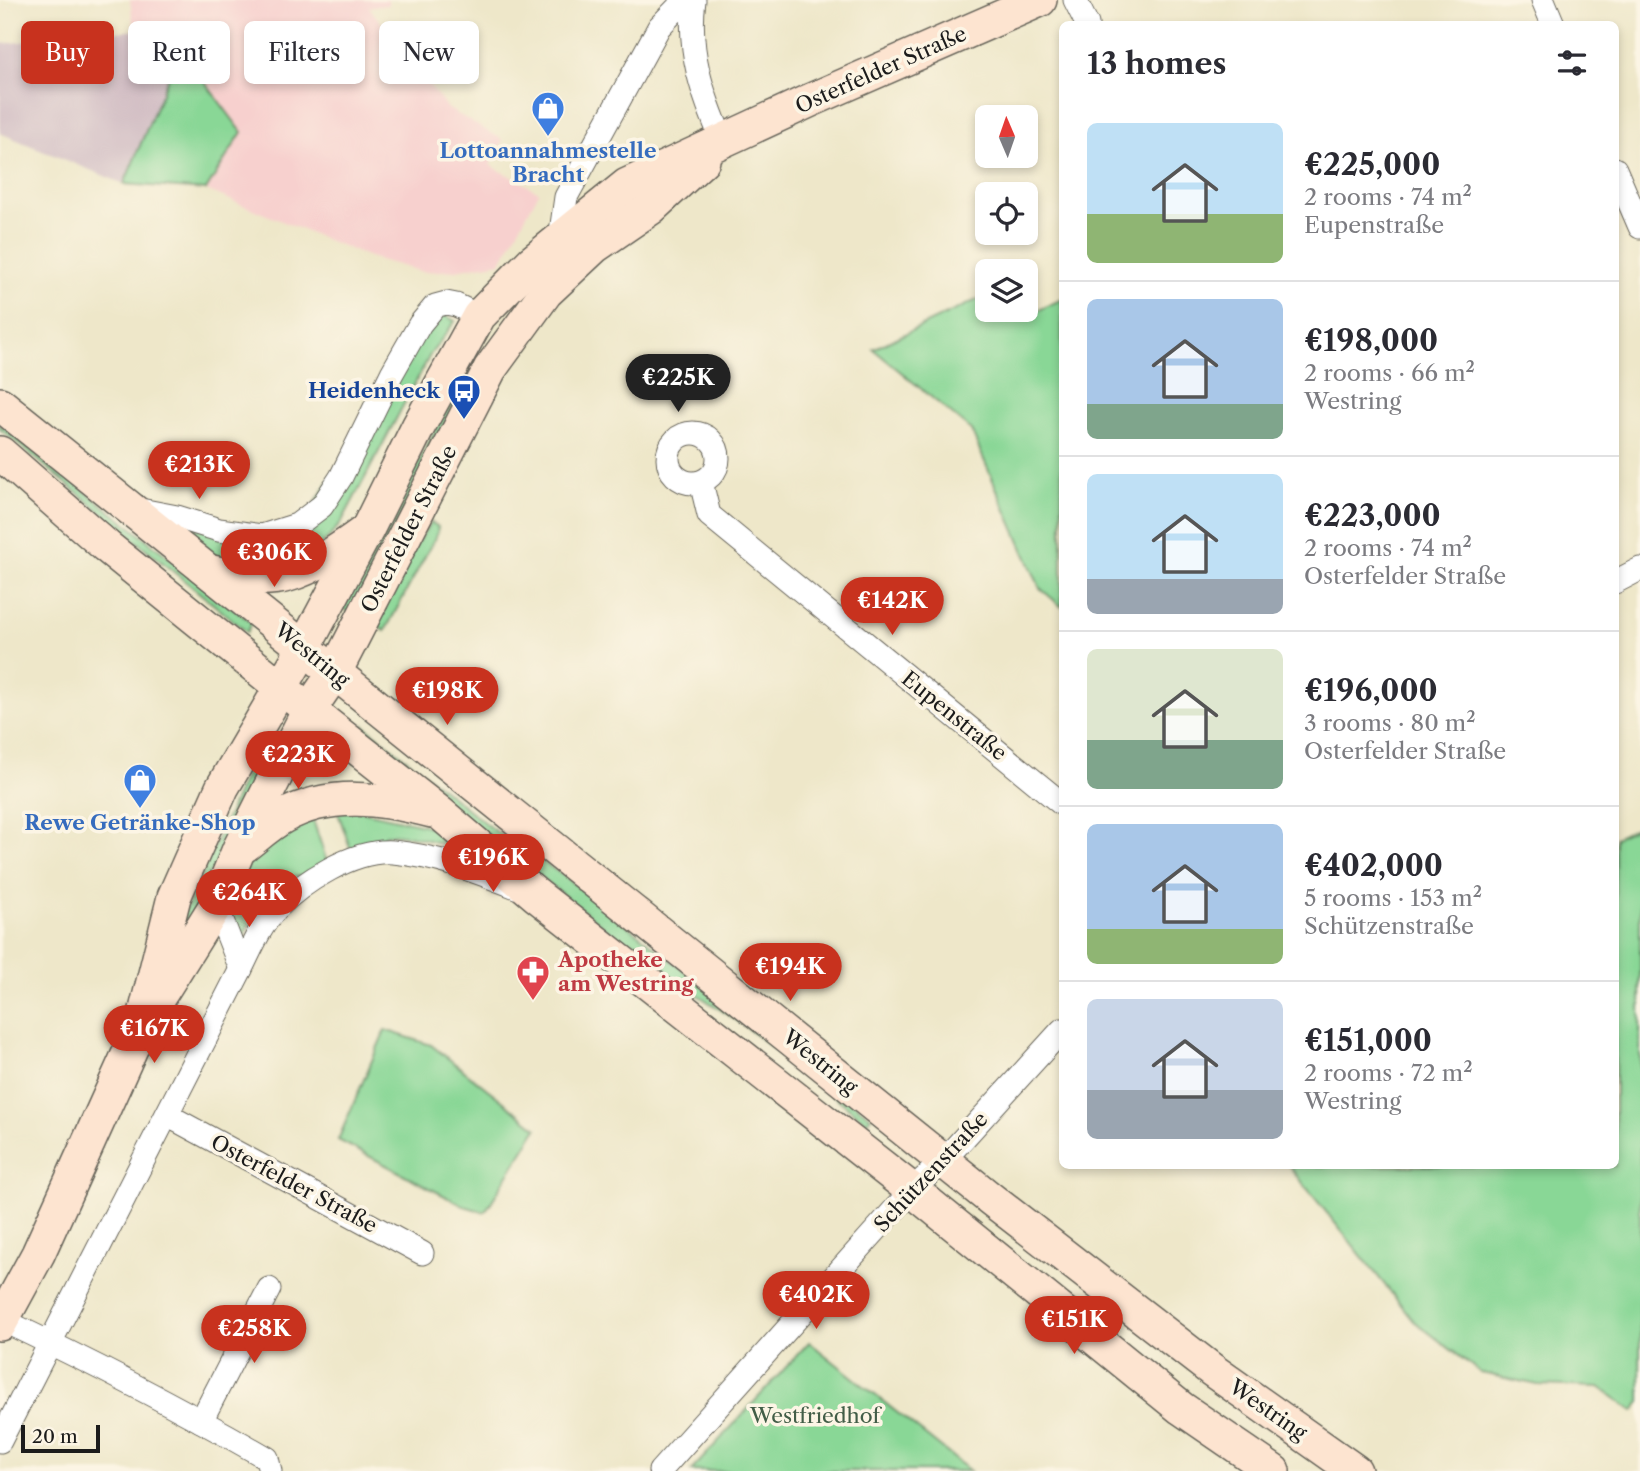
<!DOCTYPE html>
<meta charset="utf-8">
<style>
:root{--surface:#fff;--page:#f7f7f7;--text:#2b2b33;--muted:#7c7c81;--line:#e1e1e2;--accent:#c8321e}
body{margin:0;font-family:"Libre Caslon Text",serif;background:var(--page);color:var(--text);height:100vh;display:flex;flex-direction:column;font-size:26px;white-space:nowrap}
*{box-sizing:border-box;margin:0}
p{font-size:23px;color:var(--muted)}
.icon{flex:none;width:38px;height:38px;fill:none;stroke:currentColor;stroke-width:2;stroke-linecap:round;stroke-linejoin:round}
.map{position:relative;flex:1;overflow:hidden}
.drawer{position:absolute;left:1059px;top:21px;width:560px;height:1148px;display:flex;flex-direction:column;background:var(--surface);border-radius:10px;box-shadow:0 4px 10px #0003}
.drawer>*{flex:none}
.top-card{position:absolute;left:21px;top:21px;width:665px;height:63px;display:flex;gap:14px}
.needle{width:46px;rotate:358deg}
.controls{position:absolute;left:975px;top:105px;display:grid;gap:14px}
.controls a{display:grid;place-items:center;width:63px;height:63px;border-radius:10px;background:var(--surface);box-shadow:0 4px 10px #0003;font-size:35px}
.scale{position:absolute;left:21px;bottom:18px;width:79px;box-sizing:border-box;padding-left:7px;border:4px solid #1c1c1c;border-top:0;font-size:19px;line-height:24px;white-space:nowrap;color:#1c1c1c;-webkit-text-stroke:5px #fcf5e5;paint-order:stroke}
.price{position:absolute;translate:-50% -60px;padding:0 16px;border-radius:24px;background:var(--accent);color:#fff;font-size:23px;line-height:46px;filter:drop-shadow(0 2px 4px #0008)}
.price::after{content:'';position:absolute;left:50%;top:42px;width:21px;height:16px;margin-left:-10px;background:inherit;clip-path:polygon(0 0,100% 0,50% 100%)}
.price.current{background:#222;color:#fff}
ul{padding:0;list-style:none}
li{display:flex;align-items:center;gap:21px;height:175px;padding:0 28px}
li+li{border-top:2px solid var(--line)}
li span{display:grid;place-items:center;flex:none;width:196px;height:140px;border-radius:10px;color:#555}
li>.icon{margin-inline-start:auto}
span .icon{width:84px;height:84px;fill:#fffc;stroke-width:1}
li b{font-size:30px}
h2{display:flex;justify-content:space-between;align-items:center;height:84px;padding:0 28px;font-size:30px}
.pill{padding:0 24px;border-radius:10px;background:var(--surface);box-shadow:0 4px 10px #0003;font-size:24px;line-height:63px}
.pill.current{background:var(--accent);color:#fff}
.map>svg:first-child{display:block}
.built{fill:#f7d0ce}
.industrial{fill:#d2bec4}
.green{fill:#89d796;stroke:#527a59;stroke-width:2}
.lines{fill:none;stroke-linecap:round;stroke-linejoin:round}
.minor-casing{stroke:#666359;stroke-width:25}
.secondary-casing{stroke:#666359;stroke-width:36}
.minor{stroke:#fff;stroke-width:23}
.secondary{stroke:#fde4d0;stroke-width:33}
.labels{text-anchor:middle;stroke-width:7;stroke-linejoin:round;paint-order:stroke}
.street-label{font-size:21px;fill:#1c1c1c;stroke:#fcf5e5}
.shop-label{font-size:21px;font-weight:bold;fill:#366cbe;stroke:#fcf5e5}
.transit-label{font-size:21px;font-weight:bold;fill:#164399;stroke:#fcf5e5;text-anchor:end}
.health-label{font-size:21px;font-weight:bold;fill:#be3a42;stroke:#fcf5e5;text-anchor:start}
.park-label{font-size:21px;fill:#425d47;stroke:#fcf5e5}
</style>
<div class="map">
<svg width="1640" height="1471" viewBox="0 0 1640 1471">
<rect width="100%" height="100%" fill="#fcf5e5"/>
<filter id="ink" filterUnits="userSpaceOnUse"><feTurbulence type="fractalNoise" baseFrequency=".0143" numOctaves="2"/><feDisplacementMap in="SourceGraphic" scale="14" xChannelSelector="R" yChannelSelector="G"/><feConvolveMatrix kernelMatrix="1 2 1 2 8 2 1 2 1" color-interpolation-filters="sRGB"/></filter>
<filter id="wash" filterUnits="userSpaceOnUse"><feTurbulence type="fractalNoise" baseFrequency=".00686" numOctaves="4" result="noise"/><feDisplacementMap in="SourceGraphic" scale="28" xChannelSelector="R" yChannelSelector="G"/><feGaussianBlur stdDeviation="1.57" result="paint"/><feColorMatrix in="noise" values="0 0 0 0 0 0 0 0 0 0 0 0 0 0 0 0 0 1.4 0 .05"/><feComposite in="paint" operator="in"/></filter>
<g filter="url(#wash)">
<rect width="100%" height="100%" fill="#eee7c9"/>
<polygon class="built" points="130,0 388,0 388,5 369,7 447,108 503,140 490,165 539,192 501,262 456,270 423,272 369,257 206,190 242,132 166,27 134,30"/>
<polygon class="industrial" points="166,27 180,49 124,184 0,133 0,44"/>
<g class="green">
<polygon points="180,49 242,132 206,190 124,184"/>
<polygon points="987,295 987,310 1026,310 1026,296 1033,313 1062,299 1062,607 1040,588 971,430 873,349"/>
<polygon points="439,316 446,316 455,321 430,355 341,523 326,541 300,559 296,533 427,325"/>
<polygon points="472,358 467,377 353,615 343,608"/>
<polygon points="0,424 252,623 247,632 0,429"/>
<polygon points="431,522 438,527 437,534 385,631 374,624 408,557"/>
<polygon points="176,523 265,543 268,566 229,561 214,555"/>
<polygon points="364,725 491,828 567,878 871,1117 867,1122 742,1024 651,964 359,734"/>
<polygon points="259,745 272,754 189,925 172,941"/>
<path d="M348,808L432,827L472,857H452L446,845C426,839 407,834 386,834L377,844L351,850L337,810Z"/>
<path d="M312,817L327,862L304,876L288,877L260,907L239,943C236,931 227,912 229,900C238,860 281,838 312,817Z"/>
<polygon points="1640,826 1640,1402 1633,1411 1599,1387 1538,1385 1481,1373 1414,1321 1289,1166 1615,1166 1615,838"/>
<polygon points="385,1030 431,1045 537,1128 485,1212 464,1206 338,1140"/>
<polygon points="809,1342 970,1471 691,1471"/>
</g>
</g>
<g filter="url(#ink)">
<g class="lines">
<defs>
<g id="minor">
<path d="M694,0C687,51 703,96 723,142"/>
<polyline points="1075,0 1087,24"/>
<polyline points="1543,0 1553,24"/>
<polyline points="1615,169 1640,227"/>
<polyline points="560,239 566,197 659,27 685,0"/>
<circle cx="693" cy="458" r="25"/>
<polyline points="701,482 709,515 1062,804"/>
<polyline points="135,509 177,517 219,530 262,536 297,525 322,506 341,477 392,373 420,324 435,306 446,303 456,305 479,316"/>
<polyline points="1615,582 1640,569"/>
<polyline points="216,905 241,969"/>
<polyline points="167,1115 422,1253"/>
<path d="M0,1319C91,1362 180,1408 267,1458L270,1471"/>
<polyline points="201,1421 269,1289"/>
<path d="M0,1441L241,969C251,949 260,926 276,909C302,882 354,849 393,852C436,856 476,871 516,887"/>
<polyline points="660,1471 912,1190 943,1161 1062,1030"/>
</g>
<g id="secondary">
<polyline points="0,404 992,1200 1212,1370 1355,1471"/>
<polyline points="0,453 106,546 309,710 441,814 536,895 912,1190 1181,1408 1273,1471"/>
<path d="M211,572C236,576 263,582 288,575C314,568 342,548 364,532"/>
<path d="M244,846C257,836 270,824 283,817C330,790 383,799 432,811"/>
<polyline points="143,1022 174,897 222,788 304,648 367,530 418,427 479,316 532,262 627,185 811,100 1040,0"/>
<polyline points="0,1324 38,1254 143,1022 216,905 239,849 309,710 335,672 352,639 490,369 546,292 594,247 651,208 703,160"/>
</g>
</defs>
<use href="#minor" class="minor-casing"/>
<use href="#secondary" class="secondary-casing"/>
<use href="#minor" class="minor"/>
<use href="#secondary" class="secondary"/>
</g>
</g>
<defs>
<symbol id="shop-pin" viewBox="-11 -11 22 30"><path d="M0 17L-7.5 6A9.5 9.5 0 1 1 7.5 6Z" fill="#3f7fe0" stroke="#fcf5e5"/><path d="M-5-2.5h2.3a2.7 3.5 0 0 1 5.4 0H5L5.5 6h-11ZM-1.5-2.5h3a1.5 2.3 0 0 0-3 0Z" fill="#fff"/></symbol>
<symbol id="bus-pin" viewBox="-11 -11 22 30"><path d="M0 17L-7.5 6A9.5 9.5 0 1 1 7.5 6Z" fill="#1a4fb4" stroke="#fcf5e5"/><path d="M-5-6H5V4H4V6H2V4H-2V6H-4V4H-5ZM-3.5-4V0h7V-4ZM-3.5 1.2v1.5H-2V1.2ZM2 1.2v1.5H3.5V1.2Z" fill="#fff"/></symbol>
<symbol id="pharmacy-pin" viewBox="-11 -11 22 30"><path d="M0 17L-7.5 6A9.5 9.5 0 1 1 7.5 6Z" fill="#e0444e" stroke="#fcf5e5"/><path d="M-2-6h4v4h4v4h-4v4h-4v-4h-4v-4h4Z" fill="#fff"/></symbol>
</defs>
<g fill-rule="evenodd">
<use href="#shop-pin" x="529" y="89" width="38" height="52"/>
<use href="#bus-pin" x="445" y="372" width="38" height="52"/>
<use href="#shop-pin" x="121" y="761" width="38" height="52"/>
<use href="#pharmacy-pin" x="514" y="953" width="38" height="52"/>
</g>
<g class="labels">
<g class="street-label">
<text transform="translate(881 70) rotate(-24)" y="7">Osterfelder Straße</text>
<text transform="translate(409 529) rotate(-63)" y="7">Osterfelder Straße</text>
<text transform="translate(312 655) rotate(39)" y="7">Westring</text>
<text transform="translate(954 716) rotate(39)" y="7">Eupenstraße</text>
<text transform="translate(820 1062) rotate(39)" y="7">Westring</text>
<text transform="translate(931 1172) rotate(-47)" y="7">Schützenstraße</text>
<text transform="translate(294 1184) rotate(28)" y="7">Osterfelder Straße</text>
<text transform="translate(1268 1410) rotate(35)" y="7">Westring</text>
</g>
<g class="shop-label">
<text x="548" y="158">Lottoannahmestelle<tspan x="548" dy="24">Bracht</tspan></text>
<text x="140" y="830">Rewe Getränke-Shop</text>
</g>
<g class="transit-label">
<text x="440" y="398">Heidenheck</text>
</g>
<g class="health-label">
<text x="558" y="967">Apotheke<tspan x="558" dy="24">am Westring</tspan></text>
</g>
<g class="park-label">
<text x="815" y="1423">Westfriedhof</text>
</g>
</g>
</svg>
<div class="controls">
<a><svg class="needle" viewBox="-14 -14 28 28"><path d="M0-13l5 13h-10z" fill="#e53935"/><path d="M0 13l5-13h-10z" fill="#7c7c81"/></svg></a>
<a><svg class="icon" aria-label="locate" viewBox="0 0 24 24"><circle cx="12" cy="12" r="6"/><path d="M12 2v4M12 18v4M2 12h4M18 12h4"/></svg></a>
<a><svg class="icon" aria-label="layers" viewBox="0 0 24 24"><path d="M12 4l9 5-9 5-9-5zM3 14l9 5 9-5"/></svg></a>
</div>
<div class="scale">20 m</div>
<b class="price current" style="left:678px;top:414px">€225K</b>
<b class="price" style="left:199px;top:501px">€213K</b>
<b class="price" style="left:274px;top:589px">€306K</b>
<b class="price" style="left:892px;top:637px">€142K</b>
<b class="price" style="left:447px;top:727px">€198K</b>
<b class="price" style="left:298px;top:791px">€223K</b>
<b class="price" style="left:493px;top:894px">€196K</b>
<b class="price" style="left:249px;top:929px">€264K</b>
<b class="price" style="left:790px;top:1003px">€194K</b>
<b class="price" style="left:154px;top:1065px">€167K</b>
<b class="price" style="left:816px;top:1331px">€402K</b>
<b class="price" style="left:1074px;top:1356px">€151K</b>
<b class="price" style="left:254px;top:1365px">€258K</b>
<div class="top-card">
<a class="pill current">Buy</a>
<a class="pill">Rent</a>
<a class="pill">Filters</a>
<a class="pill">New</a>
</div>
<section class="drawer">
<h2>13 homes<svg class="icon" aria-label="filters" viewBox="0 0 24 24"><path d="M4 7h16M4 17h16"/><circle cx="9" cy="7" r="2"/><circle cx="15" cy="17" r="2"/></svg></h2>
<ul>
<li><span style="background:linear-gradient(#bfe0f5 65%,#8fb573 0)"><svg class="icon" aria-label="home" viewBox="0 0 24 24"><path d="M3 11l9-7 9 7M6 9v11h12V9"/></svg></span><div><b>€225,000</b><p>2 rooms · 74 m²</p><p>Eupenstraße</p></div></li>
<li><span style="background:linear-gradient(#a9c7e8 75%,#7fa58c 0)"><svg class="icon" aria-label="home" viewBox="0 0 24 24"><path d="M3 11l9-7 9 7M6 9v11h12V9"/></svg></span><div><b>€198,000</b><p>2 rooms · 66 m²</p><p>Westring</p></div></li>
<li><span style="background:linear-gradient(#bfe0f5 75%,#9aa5b1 0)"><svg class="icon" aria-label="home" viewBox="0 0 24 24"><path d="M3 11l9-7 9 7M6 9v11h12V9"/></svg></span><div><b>€223,000</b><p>2 rooms · 74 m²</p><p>Osterfelder Straße</p></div></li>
<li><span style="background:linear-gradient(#dfe7d0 65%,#7fa58c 0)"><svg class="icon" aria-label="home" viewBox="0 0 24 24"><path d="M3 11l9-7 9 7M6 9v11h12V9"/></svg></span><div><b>€196,000</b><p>3 rooms · 80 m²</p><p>Osterfelder Straße</p></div></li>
<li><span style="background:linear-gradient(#a9c7e8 75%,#8fb573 0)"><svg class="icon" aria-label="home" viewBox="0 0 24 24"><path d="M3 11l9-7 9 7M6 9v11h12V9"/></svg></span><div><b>€402,000</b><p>5 rooms · 153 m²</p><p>Schützenstraße</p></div></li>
<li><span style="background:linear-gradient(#c9d6e8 65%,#9aa5b1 0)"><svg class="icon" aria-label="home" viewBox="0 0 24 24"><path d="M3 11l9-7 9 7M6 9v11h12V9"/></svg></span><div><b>€151,000</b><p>2 rooms · 72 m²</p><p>Westring</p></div></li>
</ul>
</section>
</div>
